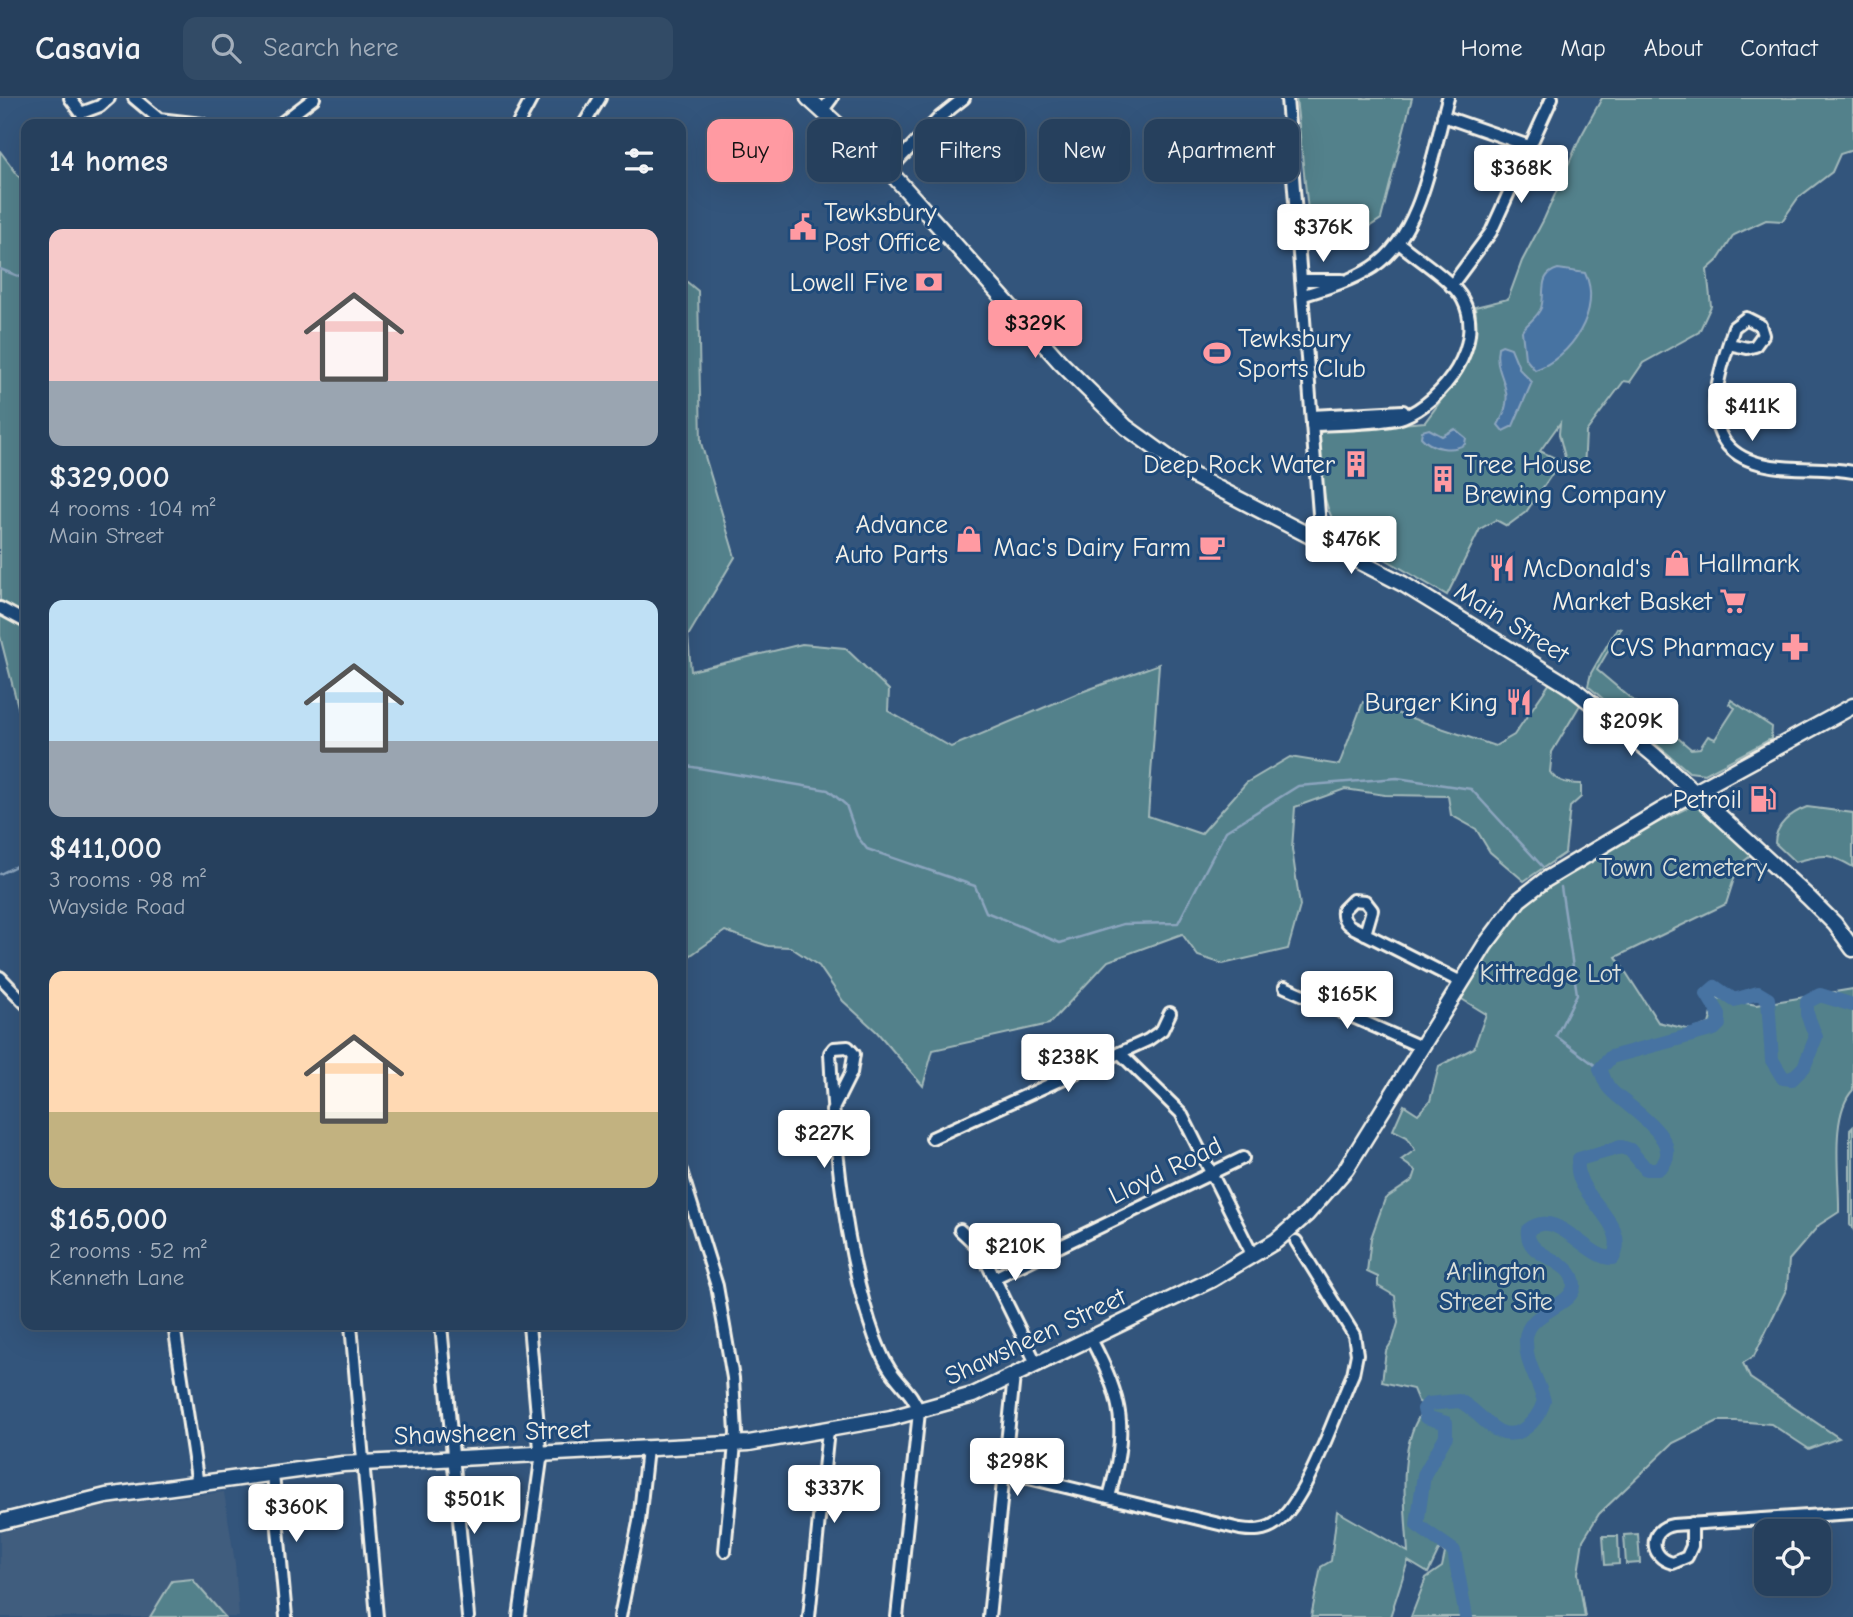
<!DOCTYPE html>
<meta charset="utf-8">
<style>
:root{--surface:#26405d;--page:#324b66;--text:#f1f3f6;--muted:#a4afbc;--line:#425972;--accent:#ff9aa2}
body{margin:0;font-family:"Comic Neue",sans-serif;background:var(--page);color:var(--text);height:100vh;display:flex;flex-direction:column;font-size:26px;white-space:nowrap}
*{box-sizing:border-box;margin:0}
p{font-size:23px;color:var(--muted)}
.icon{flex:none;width:38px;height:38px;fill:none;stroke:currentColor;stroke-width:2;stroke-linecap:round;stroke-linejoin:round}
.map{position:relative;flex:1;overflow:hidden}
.side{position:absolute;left:21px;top:21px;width:665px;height:1211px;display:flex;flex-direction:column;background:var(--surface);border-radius:14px;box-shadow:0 7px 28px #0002,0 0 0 2px var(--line)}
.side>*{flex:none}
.guide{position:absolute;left:707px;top:21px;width:665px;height:63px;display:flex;gap:14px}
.fabs{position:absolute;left:1754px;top:1421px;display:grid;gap:14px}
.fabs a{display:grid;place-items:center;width:77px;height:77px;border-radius:14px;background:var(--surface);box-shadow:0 7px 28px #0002,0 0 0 2px var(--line);font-size:35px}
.price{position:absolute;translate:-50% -60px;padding:0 16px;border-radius:7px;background:#fff;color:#222;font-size:23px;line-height:46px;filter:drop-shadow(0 2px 4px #0008)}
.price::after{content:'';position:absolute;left:50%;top:42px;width:21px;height:16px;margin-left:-10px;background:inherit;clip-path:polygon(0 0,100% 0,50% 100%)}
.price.current{background:var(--accent);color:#111}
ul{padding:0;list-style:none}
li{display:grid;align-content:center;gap:14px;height:371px;padding:0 28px}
li span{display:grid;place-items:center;height:217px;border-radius:14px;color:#555}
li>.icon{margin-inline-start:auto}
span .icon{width:126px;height:126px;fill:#fffc;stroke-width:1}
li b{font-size:30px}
h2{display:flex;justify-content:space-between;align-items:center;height:84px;padding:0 28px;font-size:30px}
.chip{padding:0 24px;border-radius:14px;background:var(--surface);box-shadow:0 7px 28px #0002,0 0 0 2px var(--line);font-size:24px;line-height:63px}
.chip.current{background:var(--accent);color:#111}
header{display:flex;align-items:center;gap:42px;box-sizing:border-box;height:98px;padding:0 35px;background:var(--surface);border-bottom:2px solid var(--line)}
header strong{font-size:33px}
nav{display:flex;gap:38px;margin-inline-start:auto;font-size:24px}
.search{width:490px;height:63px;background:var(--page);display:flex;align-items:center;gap:18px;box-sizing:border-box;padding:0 24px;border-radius:14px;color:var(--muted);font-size:26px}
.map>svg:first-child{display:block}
.built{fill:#415d7e}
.green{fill:#52818b;stroke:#a3b9ba;stroke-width:2}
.water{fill:#4773a2;stroke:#8ca5be;stroke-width:2}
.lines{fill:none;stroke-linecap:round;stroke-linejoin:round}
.stream{stroke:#8ca5be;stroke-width:2.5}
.river{stroke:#4773a2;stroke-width:14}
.minor-casing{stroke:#f4f1e8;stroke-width:16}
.major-casing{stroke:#f4f1e8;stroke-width:19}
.minor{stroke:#1f4a7a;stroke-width:10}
.major{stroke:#1f4a7a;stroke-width:14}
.labels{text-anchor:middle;stroke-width:6;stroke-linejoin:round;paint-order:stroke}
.poi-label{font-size:26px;fill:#f4f1e8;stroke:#1f4a7a;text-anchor:end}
.street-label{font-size:26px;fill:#f4f1e8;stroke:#1f4a7a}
.park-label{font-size:26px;fill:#dce0da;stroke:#1f4a7a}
</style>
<header>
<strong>Casavia</strong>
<div class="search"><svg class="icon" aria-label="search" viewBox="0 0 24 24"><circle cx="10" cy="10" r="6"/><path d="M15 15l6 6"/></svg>Search here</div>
<nav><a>Home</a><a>Map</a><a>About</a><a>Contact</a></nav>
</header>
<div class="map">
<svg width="1853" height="1519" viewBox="0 0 1853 1519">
<rect width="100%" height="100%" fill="#33557c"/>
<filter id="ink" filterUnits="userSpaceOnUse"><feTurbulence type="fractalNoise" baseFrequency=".0143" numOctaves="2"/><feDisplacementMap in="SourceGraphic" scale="14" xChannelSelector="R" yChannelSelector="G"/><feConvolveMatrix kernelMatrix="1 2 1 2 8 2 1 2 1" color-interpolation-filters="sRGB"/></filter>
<g filter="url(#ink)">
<polygon class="built" points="224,1394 235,1465 239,1519 0,1519 0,1435 99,1409"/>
<g class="green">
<polygon points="1296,0 1412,0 1381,121 1342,146 1312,150"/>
<path d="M1602,0H1853V52L1840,56L1832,74L1798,100L1782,123L1766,122L1734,137L1718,162L1707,172L1711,208L1699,234L1643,265L1630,284L1624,283L1586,334L1584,372L1568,371L1559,336L1560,325L1540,353L1561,363L1526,414L1507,428L1496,422L1480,431L1447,497L1344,437C1318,411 1323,371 1319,336L1324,332L1425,324C1450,290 1483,253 1475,209L1508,201L1522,163L1544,121L1580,40Z"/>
<polygon points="0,53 26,88 26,640 0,538"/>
<path d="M681,179L698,193L701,345L735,459L688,538L691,573L802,546L845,550L889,592L888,613L951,649L1076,596L1159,566L1148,718L1201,736L1246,685L1290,659L1339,667L1363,604L1495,648L1514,637L1550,585L1580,607L1552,654L1550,674C1556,684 1569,686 1581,686V699L1570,709L1565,755L1524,783L1490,754L1476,731L1451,717L1448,698L1385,697L1345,691L1295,709L1292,751L1300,808L1288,851L1223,866L1198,858L1182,836L1108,863L1049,926L933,952L923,988L877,934L843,903L819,868L790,849L768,848L725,833L681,864Z"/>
<polygon points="1617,530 1621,531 1597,572 1691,651 1700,650 1708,638 1715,641 1735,610 1729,606 1731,602 1772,629 1771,641 1705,676 1689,674 1588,588 1591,575"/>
<path d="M1697,705L1753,756L1738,768L1726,806L1616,859L1658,924L1691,932L1709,926L1716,900L1757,907L1853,891V992C1829,1017 1840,1081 1839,1114L1819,1127L1789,1162L1787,1190L1754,1258L1743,1265L1750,1280L1839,1340L1809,1351L1771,1326L1736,1323H1718L1673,1345L1599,1416L1583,1442L1578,1475L1585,1519H1411L1426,1480L1442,1469L1445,1455L1440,1450L1428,1475L1408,1463L1390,1519H1311L1321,1469L1331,1463L1337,1413L1408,1454C1405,1411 1396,1343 1426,1309L1418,1303L1413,1291L1382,1284L1386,1253L1393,1242L1398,1225L1395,1198L1378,1188V1179L1367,1174L1371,1140L1385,1101L1413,1082L1416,1073L1401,1062L1415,1052L1407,1039L1393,1032L1404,1007L1418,1016L1430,1003L1439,968L1474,950L1486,916L1460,900L1498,825L1549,778Z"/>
<path d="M1807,709L1853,715V769C1825,753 1824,757 1795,764L1775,745C1775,727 1791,715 1807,709Z"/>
<polygon points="1853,1029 1853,1131 1850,1127 1850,1032"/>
<polygon points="1638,1436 1640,1465 1626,1466 1624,1437"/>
<polygon points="1603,1438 1618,1438 1619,1466 1605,1467"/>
<polygon points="192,1481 225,1519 150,1519 172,1483"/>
</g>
<g class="water">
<path d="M1558,171L1585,175C1603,211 1571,260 1535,272L1525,260L1522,233C1527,225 1537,220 1541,210C1546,195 1537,177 1558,171Z"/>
<path d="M1502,247L1511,250L1520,272L1532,284L1513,328L1503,333L1498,327C1520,290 1492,279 1498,249Z"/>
<path d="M1429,331L1442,338L1455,331L1466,340L1465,346C1453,354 1431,351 1421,339L1422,333Z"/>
</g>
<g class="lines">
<g class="stream">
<polyline points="0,171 26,181"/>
<polyline points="681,667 828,692 846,707 857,738 867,751 975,788 986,814 1060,845 1123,826 1178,825 1226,733 1298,688 1397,680 1471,691 1542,768"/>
<polyline points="0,776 26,763"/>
<polyline points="1561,789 1577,896 1556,938 1600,971"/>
</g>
<path class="river" d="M1466,1519L1454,1453L1417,1427L1424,1377L1446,1338V1325L1426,1319L1424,1311L1428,1306L1459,1303C1480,1311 1495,1346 1521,1333C1533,1326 1540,1316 1544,1303C1538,1281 1525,1265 1526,1241C1527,1213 1574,1208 1574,1187C1573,1159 1524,1161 1528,1132C1558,1108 1586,1161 1613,1160C1633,1124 1568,1096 1579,1061L1621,1049L1630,1052L1646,1071H1658C1692,1045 1622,1006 1610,991C1605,986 1603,977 1600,971L1611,959L1714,931L1719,926V916L1707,896L1715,889L1734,902L1758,895L1768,901L1772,962L1783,980L1792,981L1804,969L1816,939L1807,916V904L1820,897L1853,907"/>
<defs>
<g id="minor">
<polyline points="70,0 81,15 100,8 109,0"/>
<polyline points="134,0 159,21 202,26"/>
<polyline points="1287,0 1321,442"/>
<polyline points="823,12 832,0"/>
<polyline points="1443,18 1529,48"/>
<polyline points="280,26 314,0"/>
<polyline points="518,26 532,0"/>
<polyline points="584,26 600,0"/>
<polyline points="888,73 940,19 964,0"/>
<polyline points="1303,182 1342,182"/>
<polyline points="1451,188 1491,134 1552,0"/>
<path d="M1304,197C1327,190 1353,182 1373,169C1422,137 1433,53 1448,0"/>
<path d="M1729,246L1747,250L1755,248L1763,237L1760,227L1746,220L1734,229C1717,282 1689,356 1772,368C1798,372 1826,369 1853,374"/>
<polyline points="1312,318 1403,313"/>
<path d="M1312,327C1330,326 1391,325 1403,319C1443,303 1486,246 1463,202C1453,182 1416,160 1399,145"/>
<polyline points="0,510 26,524"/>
<path d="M1365,836L1372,812L1365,803L1353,802L1343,812C1342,820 1345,825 1352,829L1461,884"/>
<polyline points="0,879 26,906"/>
<polyline points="1285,889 1421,949"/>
<polyline points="1120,955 1181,1015 1253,1158"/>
<path d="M832,1013L851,975L854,956L848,949L834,950L830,955C834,1043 845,1157 875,1240C879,1250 883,1261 889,1270C898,1285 914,1296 919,1314L897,1519"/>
<polyline points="932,1040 1148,942 1162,932 1170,915"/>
<polyline points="681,1073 717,1188 733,1280 736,1335 725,1453"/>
<polyline points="960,1132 980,1151 1037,1267"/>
<polyline points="994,1180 1243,1060"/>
<polyline points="174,1227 198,1387"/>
<polyline points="351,1227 377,1519"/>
<polyline points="441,1227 468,1519"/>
<path d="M1091,1241C1124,1304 1128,1330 1109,1399"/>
<path d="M1004,1374L1240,1431C1253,1433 1265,1433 1276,1425C1306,1405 1337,1311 1353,1276L1357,1256L1354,1237L1296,1143"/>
<polyline points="273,1376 286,1519"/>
<polyline points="1762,1421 1766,1481"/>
<path d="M1692,1425V1448L1687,1459L1673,1465C1649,1460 1648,1431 1673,1427L1853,1415"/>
<polyline points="519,1519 541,1362 529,1227"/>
<polyline points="620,1519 639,1424 647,1351"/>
<polyline points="809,1519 828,1332"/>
<polyline points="989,1519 1014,1278"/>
</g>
<g id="major">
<polyline points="808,0 892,76 1060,264 1126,329 1194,378 1403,486 1574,591 1654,657 1808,799 1835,826 1853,851"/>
<polyline points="0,1424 106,1398 343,1366 749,1345 891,1320 973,1297 1211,1182 1276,1143 1307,1116 1346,1071 1485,847 1519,802 1545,782 1662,712 1853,608"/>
</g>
</defs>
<use href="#minor" class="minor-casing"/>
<use href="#major" class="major-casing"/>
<use href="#minor" class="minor"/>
<use href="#major" class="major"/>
</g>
</g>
<defs>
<symbol id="civic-bare" viewBox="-9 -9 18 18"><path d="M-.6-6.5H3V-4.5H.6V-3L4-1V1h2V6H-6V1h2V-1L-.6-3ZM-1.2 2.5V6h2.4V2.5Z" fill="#ff9aa2" stroke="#1f4a7a" stroke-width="2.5" paint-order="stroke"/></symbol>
<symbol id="bank-bare" viewBox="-9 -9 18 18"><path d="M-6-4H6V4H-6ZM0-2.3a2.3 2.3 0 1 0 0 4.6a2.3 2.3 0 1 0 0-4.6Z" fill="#ff9aa2" stroke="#1f4a7a" stroke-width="2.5" paint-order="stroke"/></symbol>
<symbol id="stadium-bare" viewBox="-9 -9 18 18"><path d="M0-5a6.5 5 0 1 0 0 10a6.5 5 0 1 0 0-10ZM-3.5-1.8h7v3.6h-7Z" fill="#ff9aa2" stroke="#1f4a7a" stroke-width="2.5" paint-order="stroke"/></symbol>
<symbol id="building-bare" viewBox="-9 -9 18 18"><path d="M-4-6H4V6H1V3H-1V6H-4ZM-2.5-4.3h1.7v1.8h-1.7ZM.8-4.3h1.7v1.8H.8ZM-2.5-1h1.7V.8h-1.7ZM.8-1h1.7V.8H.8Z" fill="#ff9aa2" stroke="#1f4a7a" stroke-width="2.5" paint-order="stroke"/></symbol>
<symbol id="shop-bare" viewBox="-9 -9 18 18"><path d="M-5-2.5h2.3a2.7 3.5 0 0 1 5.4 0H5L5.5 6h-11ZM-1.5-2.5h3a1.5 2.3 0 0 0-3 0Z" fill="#ff9aa2" stroke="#1f4a7a" stroke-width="2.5" paint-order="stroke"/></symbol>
<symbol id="cafe-bare" viewBox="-9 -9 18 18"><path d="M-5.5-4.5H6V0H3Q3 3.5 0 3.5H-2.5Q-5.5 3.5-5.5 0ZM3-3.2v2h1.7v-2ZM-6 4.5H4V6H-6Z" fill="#ff9aa2" stroke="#1f4a7a" stroke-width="2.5" paint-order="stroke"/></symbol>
<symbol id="restaurant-bare" viewBox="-9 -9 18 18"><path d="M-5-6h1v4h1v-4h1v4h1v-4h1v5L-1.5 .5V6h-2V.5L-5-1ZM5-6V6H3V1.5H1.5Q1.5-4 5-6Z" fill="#ff9aa2" stroke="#1f4a7a" stroke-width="2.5" paint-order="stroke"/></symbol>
<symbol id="supermarket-bare" viewBox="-9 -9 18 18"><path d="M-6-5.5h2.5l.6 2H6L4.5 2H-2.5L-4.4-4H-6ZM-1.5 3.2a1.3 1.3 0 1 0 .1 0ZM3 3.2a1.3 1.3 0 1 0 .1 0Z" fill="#ff9aa2" stroke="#1f4a7a" stroke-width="2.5" paint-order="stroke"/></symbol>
<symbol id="pharmacy-bare" viewBox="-9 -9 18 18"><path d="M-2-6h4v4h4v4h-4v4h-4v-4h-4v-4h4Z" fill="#ff9aa2" stroke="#1f4a7a" stroke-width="2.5" paint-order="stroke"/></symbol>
<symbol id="fuel-bare" viewBox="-9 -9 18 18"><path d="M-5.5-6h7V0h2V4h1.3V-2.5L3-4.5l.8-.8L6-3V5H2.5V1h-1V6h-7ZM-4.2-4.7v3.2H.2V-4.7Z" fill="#ff9aa2" stroke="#1f4a7a" stroke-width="2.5" paint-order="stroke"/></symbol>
</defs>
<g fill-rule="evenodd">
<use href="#civic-bare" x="784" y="110" width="38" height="38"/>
<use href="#bank-bare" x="910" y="165" width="38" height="38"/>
<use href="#stadium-bare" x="1198" y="236" width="38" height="38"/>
<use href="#building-bare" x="1337" y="347" width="38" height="38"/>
<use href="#building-bare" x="1424" y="362" width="38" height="38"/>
<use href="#shop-bare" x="950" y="422" width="38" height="38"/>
<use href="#cafe-bare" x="1193" y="430" width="38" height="38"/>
<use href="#shop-bare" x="1658" y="446" width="38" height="38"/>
<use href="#restaurant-bare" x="1483" y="451" width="38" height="38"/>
<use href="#supermarket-bare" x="1714" y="484" width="38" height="38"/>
<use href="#pharmacy-bare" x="1776" y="530" width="38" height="38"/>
<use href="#restaurant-bare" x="1500" y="585" width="38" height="38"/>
<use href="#fuel-bare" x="1744" y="682" width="38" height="38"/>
</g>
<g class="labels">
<g class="poi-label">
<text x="824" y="123" text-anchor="start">Tewksbury<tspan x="824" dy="30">Post Office</tspan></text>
<text x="908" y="193">Lowell Five</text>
<text x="1238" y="249" text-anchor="start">Tewksbury<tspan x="1238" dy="30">Sports Club</tspan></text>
<text x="1335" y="375">Deep Rock Water</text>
<text x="1464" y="375" text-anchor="start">Tree House<tspan x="1464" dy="30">Brewing Company</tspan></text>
<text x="948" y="435">Advance<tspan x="948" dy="30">Auto Parts</tspan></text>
<text x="1191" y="458">Mac's Dairy Farm</text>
<text x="1698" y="474" text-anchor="start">Hallmark</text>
<text x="1523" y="479" text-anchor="start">McDonald's</text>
<text x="1712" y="512">Market Basket</text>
<text x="1774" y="558">CVS Pharmacy</text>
<text x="1498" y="613">Burger King</text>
<text x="1742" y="710">Petroil</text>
</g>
<g class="street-label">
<text transform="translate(1512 524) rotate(32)" y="9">Main Street</text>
<text transform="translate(1165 1072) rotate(-26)" y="9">Lloyd Road</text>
<text transform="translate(1035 1238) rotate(-25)" y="9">Shawsheen Street</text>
<text transform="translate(492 1334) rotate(-2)" y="9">Shawsheen Street</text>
</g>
<g class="park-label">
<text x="1683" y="778">Town Cemetery</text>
<text x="1550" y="884">Kittredge Lot</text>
<text x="1496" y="1182">Arlington<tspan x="1496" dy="30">Street Site</tspan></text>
</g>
</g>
</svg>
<div class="fabs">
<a><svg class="icon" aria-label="locate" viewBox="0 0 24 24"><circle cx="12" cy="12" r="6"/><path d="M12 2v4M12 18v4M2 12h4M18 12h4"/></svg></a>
</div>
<b class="price" style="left:1521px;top:107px">$368K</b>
<b class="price" style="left:1323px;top:166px">$376K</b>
<b class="price current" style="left:1035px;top:262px">$329K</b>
<b class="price" style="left:1752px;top:345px">$411K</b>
<b class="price" style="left:1351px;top:478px">$476K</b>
<b class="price" style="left:1631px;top:660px">$209K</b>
<b class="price" style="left:1347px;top:933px">$165K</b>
<b class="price" style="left:1068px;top:996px">$238K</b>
<b class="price" style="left:824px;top:1072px">$227K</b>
<b class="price" style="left:1015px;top:1185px">$210K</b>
<b class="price" style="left:1017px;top:1400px">$298K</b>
<b class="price" style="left:834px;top:1427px">$337K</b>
<b class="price" style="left:474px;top:1438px">$501K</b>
<b class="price" style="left:296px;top:1446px">$360K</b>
<div class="guide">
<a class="chip current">Buy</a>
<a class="chip">Rent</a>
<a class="chip">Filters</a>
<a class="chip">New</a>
<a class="chip">Apartment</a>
</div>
<section class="side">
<h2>14 homes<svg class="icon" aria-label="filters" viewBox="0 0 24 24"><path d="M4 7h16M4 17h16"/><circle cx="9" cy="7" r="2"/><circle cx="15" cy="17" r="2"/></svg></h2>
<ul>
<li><span style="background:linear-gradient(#f6c9c9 70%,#9aa5b1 0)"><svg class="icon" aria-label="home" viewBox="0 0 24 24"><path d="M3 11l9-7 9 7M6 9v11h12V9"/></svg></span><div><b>$329,000</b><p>4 rooms · 104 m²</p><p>Main Street</p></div></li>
<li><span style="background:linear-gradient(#bfe0f5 65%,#9aa5b1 0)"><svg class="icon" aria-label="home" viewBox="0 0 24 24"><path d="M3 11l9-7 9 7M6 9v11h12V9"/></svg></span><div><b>$411,000</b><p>3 rooms · 98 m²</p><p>Wayside Road</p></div></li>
<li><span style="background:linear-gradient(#ffd9b3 65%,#c2b280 0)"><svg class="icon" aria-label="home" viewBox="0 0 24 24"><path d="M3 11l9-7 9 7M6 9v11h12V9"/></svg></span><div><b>$165,000</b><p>2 rooms · 52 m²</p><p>Kenneth Lane</p></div></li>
</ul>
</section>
</div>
